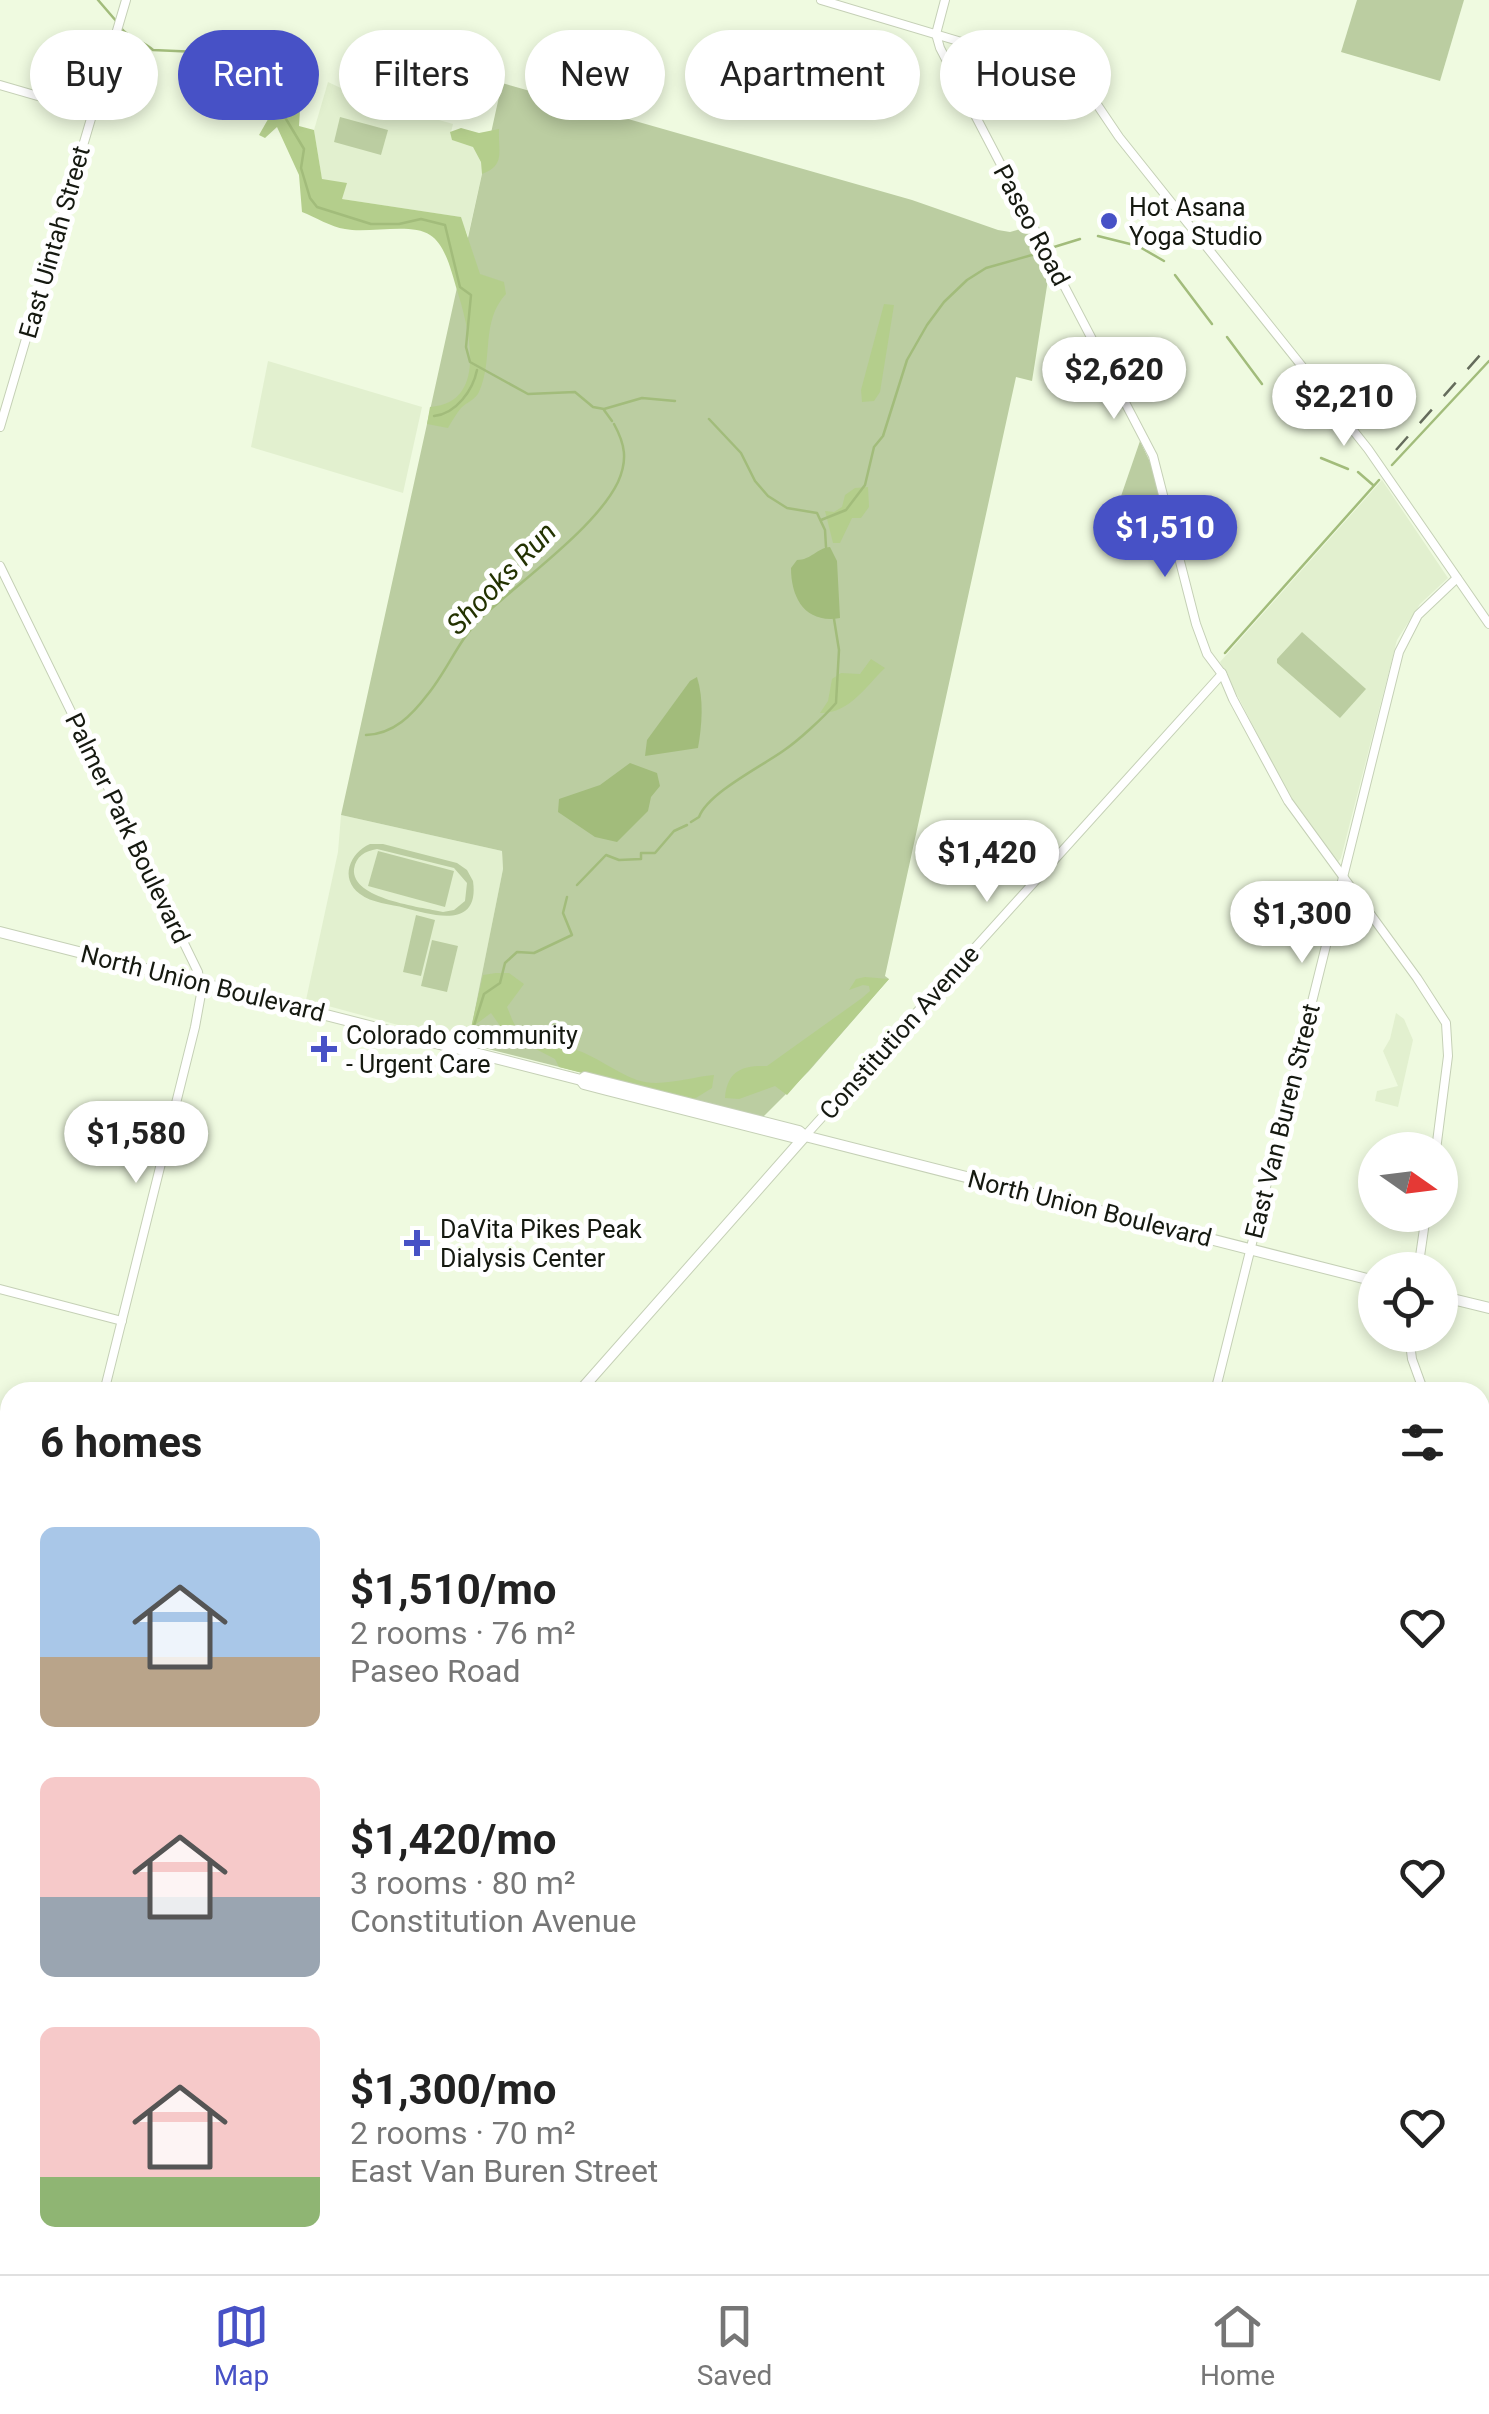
<!DOCTYPE html>
<meta charset="utf-8">
<style>
:root{--surface:#fff;--page:#f6f6f6;--text:#222;--muted:#767676;--line:#e0e0e0;--accent:#4751c6}
body{margin:0;font-family:Roboto,sans-serif;background:var(--page);color:var(--text);height:100vh;display:flex;flex-direction:column;font-size:38px;white-space:nowrap}
*{box-sizing:border-box;margin:0}
p{font-size:32px;color:var(--muted)}
.icon{flex:none;width:55px;height:55px;fill:none;stroke:currentColor;stroke-width:2;stroke-linecap:round;stroke-linejoin:round}
.map{position:relative;flex:1;overflow:hidden}
.details{position:absolute;left:0px;top:1382px;width:1490px;height:892px;display:flex;flex-direction:column;background:var(--surface);border-radius:30px 30px 0 0;box-shadow:0 5px 15px #0003}
.details>*{flex:none}
.guide{position:absolute;left:30px;top:30px;width:1430px;height:90px;display:flex;gap:20px}
.needle{width:65px;rotate:104deg}
.buttons{position:absolute;left:1358px;top:1132px;display:grid;gap:20px}
.buttons a{display:grid;place-items:center;width:100px;height:100px;border-radius:50%;background:var(--surface);box-shadow:0 5px 15px #0003;font-size:50px}
.price{position:absolute;translate:-50% -85px;padding:0 22px;border-radius:35px;background:#fff;color:#222;font-size:32px;line-height:65px;filter:drop-shadow(0 2px 5px #0008)}
.price::after{content:'';position:absolute;left:50%;top:60px;width:30px;height:22px;margin-left:-15px;background:inherit;clip-path:polygon(0 0,100% 0,50% 100%)}
.price.on{background:var(--accent);color:#fff}
ul{padding:0;list-style:none}
li{display:flex;align-items:center;gap:30px;height:250px;padding:0 40px}
li span{display:grid;place-items:center;flex:none;width:280px;height:200px;border-radius:15px;color:#555}
li>.icon{margin-inline-start:auto}
span .icon{width:120px;height:120px;fill:#fffc;stroke-width:1}
li b{font-size:42px}
h2{display:flex;justify-content:space-between;align-items:center;height:120px;padding:0 40px;font-size:42px}
.pill{padding:0 35px;border-radius:45px;background:var(--surface);box-shadow:0 5px 15px #0003;font-size:35px;line-height:90px}
.pill.on{background:var(--accent);color:#fff}
.tab-bar{display:flex;justify-content:space-around;align-items:center;height:140px;border-top:2px solid var(--line);background:var(--surface);font-size:28px;color:var(--muted)}
.tab-bar a{display:grid;justify-items:center;gap:5px}
.tab-bar .on{color:var(--accent)}
.map>svg:first-child{display:block}
.built{fill:#e2f0cf}
.green{fill:#bbcda1;fill-rule:evenodd}
.forest{fill:#b4ce8c}
.water{fill:#a2bc7b}
.lines{fill:none;stroke-linecap:round;stroke-linejoin:round}
.stream{stroke:#a2bc7b;stroke-width:2.5}
.secondary-casing{stroke:#c5d0b6;stroke-width:10}
.primary-casing{stroke:#c5d0b6;stroke-width:12}
.secondary{stroke:#fff;stroke-width:8}
.primary{stroke:#fff;stroke-width:10}
.rail{stroke:#656c5c;stroke-width:2.5;stroke-dasharray:18 18;stroke-linecap:butt}
.poi-dot{fill:#4751c6;stroke:#fff;stroke-width:4}
.labels{text-anchor:middle;stroke-width:10;stroke-linejoin:round;paint-order:stroke}
.poi-label{font-size:25px;fill:#151910;stroke:#fff;text-anchor:start}
.street-label{font-size:25px;fill:#151910;stroke:#fff}
.water-label{font-size:28px;font-style:italic;fill:#233201;stroke:#fff}
</style>
<div class="map">
<svg width="1489" height="2274" viewBox="0 0 1489 2274">
<rect width="100%" height="100%" fill="#effae0"/>
<g class="built">
<polygon points="328,82 362,98 453,124 451,132 489,142 468,236 460,217 342,199 322,180 314,130"/>
<polygon points="268,361 422,407 403,493 251,447"/>
<polygon points="1382,480 1448,578 1420,604 1397,640 1341,858 1338,862 1290,797 1220,662"/>
<polygon points="341,815 502,851 503,869 468,1044 306,1000 338,852"/>
<polygon points="1396,1013 1404,1019 1413,1040 1398,1107 1375,1101 1377,1091 1398,1086 1383,1051 1390,1039"/>
</g>
<g class="green">
<polygon points="1357,0 1464,0 1440,81 1341,52"/>
<polygon points="502,83 912,200 998,230 1010,232 1028,227 1050,267 1032,381 1016,377 885,976 889,979 809,1071 762,1118 468,1044 503,869 502,851 341,815"/>
<polygon points="340,117 388,130 381,155 334,142"/>
<polygon points="1140,441 1151,464 1161,502 1141,506 1120,499"/>
<polygon points="1302,632 1366,689 1340,718 1277,663 1277,659"/>
<path d="M370,844H383L457,863L467,870L473,881C480,930 432,915 405,908C391,904 371,903 360,894C339,878 350,853 370,844ZM377,849L454,868L467,883L465,901L454,910L443,912C421,907 351,899 354,869C356,856 365,851 377,849Z"/>
<polygon points="378,851 454,871 445,907 368,886"/>
<polygon points="416,915 435,920 421,976 403,972"/>
<polygon points="432,940 458,946 447,992 421,986"/>
<polygon points="1489,1775 1489,1980 1480,1982 1480,1791"/>
</g>
<g class="forest">
<path d="M230,56L261,65L260,71L278,102L300,110L299,126L314,130L322,179L347,183L342,199L461,217L480,274L504,282L506,294C480,322 494,359 479,392C475,400 467,402 461,408C456,414 452,421 448,428L427,424L430,407C490,403 468,326 457,290C452,274 446,245 430,235C411,222 368,234 345,229C331,227 315,217 302,212L299,175L277,127L265,138L259,135L271,114L253,81L222,74Z"/>
<path d="M461,128L479,133L499,129C498,152 506,165 482,174L481,162L473,147L452,140L450,132Z"/>
<polygon points="884,304 894,305 880,392 874,401 862,402 861,390"/>
<polygon points="868,487 869,507 861,518 852,518 840,543 833,543 825,511 834,512 842,507 845,495 855,488"/>
<path d="M871,659L885,668C865,687 849,714 820,713L828,701L832,679L841,673L860,674Z"/>
<path d="M496,973H509L524,984L507,1007C511,1016 514,1027 522,1034C536,1045 557,1043 574,1049C596,1056 615,1072 637,1080C660,1088 690,1077 714,1075L712,1088L691,1101L559,1067L555,1059L505,1033L491,1013L471,1028L483,975Z"/>
<path d="M865,977L889,979L787,1095L775,1086L739,1099L725,1098C727,1071 742,1065 767,1066L862,998L870,991L869,986L863,985L849,990L856,979Z"/>
</g>
<g class="water">
<path d="M830,547L837,561L840,618C806,624 791,599 791,568L797,560C811,560 817,548 830,547Z"/>
<path d="M697,677C704,699 702,725 698,748L645,756L647,740L690,681Z"/>
<polygon points="630,763 657,773 660,786 651,797 648,811 617,842 595,837 558,812 559,799 600,785"/>
</g>
<g class="lines">
<g class="stream">
<polyline points="98,0 117,22"/>
<path d="M121,28C130,40 143,40 153,50L198,52L259,74L304,149L301,168L310,198L317,207L371,224H399L421,219L445,225L460,287L471,295L466,347L470,362L528,394L575,392L593,407L604,409L642,398L675,401"/>
<polyline points="1098,236 1138,246 1164,261"/>
<polyline points="1054,247 1080,239"/>
<polyline points="1175,275 1212,324"/>
<polyline points="1227,337 1262,384"/>
<polyline points="604,410 612,421"/>
<path d="M434,416C456,414 473,390 477,370"/>
<polyline points="709,419 741,453 755,481 768,496 787,508 817,513 825,530 826,547"/>
<polyline points="1321,458 1348,469"/>
<polyline points="1392,465 1489,361"/>
<polyline points="1358,472 1373,485"/>
<polyline points="821,520 846,510 865,485 874,447 883,436 907,360 927,325 944,302 967,280 986,268 1039,253"/>
<polyline points="1225,653 1379,480"/>
<path d="M366,735C394,734 412,715 428,694C447,671 459,639 481,618C519,582 596,528 618,482C628,460 625,444 614,424"/>
<path d="M691,822L699,817C708,793 762,766 783,751C798,741 824,717 836,703L839,650L834,619"/>
<polyline points="577,885 606,855 619,860 641,859 641,853 655,853 674,831 687,825"/>
<polyline points="471,1035 484,994 500,983 505,963 517,952 534,953 572,935 563,913 567,897"/>
<polyline points="289,2274 291,2265"/>
</g>
<defs>
<g id="secondary">
<polyline points="821,0 1072,75 1090,94 1119,137 1368,449 1489,624"/>
<polyline points="945,0 936,34 940,48 1153,456 1196,624 1207,654 1222,674"/>
<polyline points="0,85 93,112"/>
<polyline points="0,427 126,0"/>
<polyline points="0,566 198,972 201,994 195,1027 104,1392"/>
<polyline points="1222,673 1233,699 1288,801 1417,978 1446,1023 1448,1056 1436,1150"/>
<polyline points="805,1136 1222,674"/>
<polyline points="1418,1270 1426,1215"/>
<polyline points="0,1289 122,1321"/>
<polyline points="1409,1335 1412,1359 1424,1392"/>
<polyline points="1215,1392 1399,652 1418,615 1457,578"/>
<polyline points="1480,1460 1489,1470"/>
<polyline points="0,1822 10,1781"/>
<polyline points="1272,2274 1289,2265"/>
</g>
<g id="primary">
<polyline points="0,932 581,1080 585,1077 799,1131 805,1136 1375,1281"/>
<polyline points="581,1080 584,1084 607,1090 796,1138 804,1136"/>
<polyline points="1440,1296 1489,1308"/>
<polyline points="579,1392 805,1136"/>
<polyline points="1480,1630 1489,1625"/>
<polyline points="0,2110 10,2113"/>
<polyline points="594,2265 628,2274"/>
<polyline points="301,2274 303,2265"/>
<polyline points="961,2274 970,2265"/>
</g>
</defs>
<use href="#secondary" class="secondary-casing"/>
<use href="#primary" class="primary-casing"/>
<use href="#secondary" class="secondary"/>
<use href="#primary" class="primary"/>
<polyline class="rail" points="1396,450 1489,345"/>
</g>
<g class="poi-dot">
<circle cx="1109" cy="221" r="10"/>
<path d="M319 1034h10v10h10v10h-10v10h-10v-10h-10v-10h10z"/>
<path d="M412 1228h10v10h10v10h-10v10h-10v-10h-10v-10h10z"/>
</g>
<g class="labels">
<g class="poi-label">
<text x="1129" y="216">Hot Asana<tspan x="1129" dy="29">Yoga Studio</tspan></text>
<text x="346" y="1044">Colorado community<tspan x="346" dy="29">- Urgent Care</tspan></text>
<text x="440" y="1238">DaVita Pikes Peak<tspan x="440" dy="29">Dialysis Center</tspan></text>
</g>
<g class="street-label">
<text transform="translate(1032 225) rotate(62)" y="9">Paseo Road</text>
<text transform="translate(54 242) rotate(-74)" y="9">East Uintah Street</text>
<text transform="translate(128 828) rotate(64)" y="9">Palmer Park Boulevard</text>
<text transform="translate(203 983) rotate(14)" y="9">North Union Boulevard</text>
<text transform="translate(899 1032) rotate(-48)" y="9">Constitution Avenue</text>
<text transform="translate(1282 1121) rotate(-76)" y="9">East Van Buren Street</text>
<text transform="translate(1090 1208) rotate(14)" y="9">North Union Boulevard</text>
</g>
<g class="water-label">
<text transform="translate(501 578) rotate(-46)" y="10">Shooks Run</text>
</g>
</g>
</svg>
<div class="buttons">
<a><svg class="needle" viewBox="-14 -14 28 28"><path d="M0-13l5 13h-10z" fill="#e53935"/><path d="M0 13l5-13h-10z" fill="#767676"/></svg></a>
<a><svg class="icon" aria-label="locate" viewBox="0 0 24 24"><circle cx="12" cy="12" r="6"/><path d="M12 2v4M12 18v4M2 12h4M18 12h4"/></svg></a>
</div>
<b class="price" style="left:1114px;top:422px">$2,620</b>
<b class="price" style="left:1344px;top:449px">$2,210</b>
<b class="price on" style="left:1165px;top:580px">$1,510</b>
<b class="price" style="left:987px;top:905px">$1,420</b>
<b class="price" style="left:1302px;top:966px">$1,300</b>
<b class="price" style="left:136px;top:1186px">$1,580</b>
<div class="guide">
<a class="pill">Buy</a>
<a class="pill on">Rent</a>
<a class="pill">Filters</a>
<a class="pill">New</a>
<a class="pill">Apartment</a>
<a class="pill">House</a>
</div>
<section class="details">
<h2>6 homes<svg class="icon" aria-label="filters" viewBox="0 0 24 24"><path d="M4 7h16M4 17h16"/><circle cx="9" cy="7" r="2"/><circle cx="15" cy="17" r="2"/></svg></h2>
<ul>
<li><span style="background:linear-gradient(#a9c7e8 65%,#b9a48a 0)"><svg class="icon" aria-label="home" viewBox="0 0 24 24"><path d="M3 11l9-7 9 7M6 9v11h12V9"/></svg></span><div><b>$1,510/mo</b><p>2 rooms · 76 m²</p><p>Paseo Road</p></div><svg class="icon" aria-label="heart" viewBox="0 0 24 24"><path d="M12 20l-8-8c-3-5 5-10 8-4 3-6 11-1 8 4z"/></svg></li>
<li><span style="background:linear-gradient(#f6c9c9 60%,#9aa5b1 0)"><svg class="icon" aria-label="home" viewBox="0 0 24 24"><path d="M3 11l9-7 9 7M6 9v11h12V9"/></svg></span><div><b>$1,420/mo</b><p>3 rooms · 80 m²</p><p>Constitution Avenue</p></div><svg class="icon" aria-label="heart" viewBox="0 0 24 24"><path d="M12 20l-8-8c-3-5 5-10 8-4 3-6 11-1 8 4z"/></svg></li>
<li><span style="background:linear-gradient(#f6c9c9 75%,#8fb573 0)"><svg class="icon" aria-label="home" viewBox="0 0 24 24"><path d="M3 11l9-7 9 7M6 9v11h12V9"/></svg></span><div><b>$1,300/mo</b><p>2 rooms · 70 m²</p><p>East Van Buren Street</p></div><svg class="icon" aria-label="heart" viewBox="0 0 24 24"><path d="M12 20l-8-8c-3-5 5-10 8-4 3-6 11-1 8 4z"/></svg></li>
</ul>
</section>
</div>
<nav class="tab-bar">
<a class="on"><svg class="icon" aria-label="map" viewBox="0 0 24 24"><path d="M3 6l6-2 6 2 6-2v14l-6 2-6-2-6 2zM9 4v14M15 6v14"/></svg>Map</a>
<a><svg class="icon" aria-label="saved" viewBox="0 0 24 24"><path d="M7 4h10v16l-5-4-5 4z"/></svg>Saved</a>
<a><svg class="icon" aria-label="home" viewBox="0 0 24 24"><path d="M3 11l9-7 9 7M6 9v11h12V9"/></svg>Home</a>
</nav>
